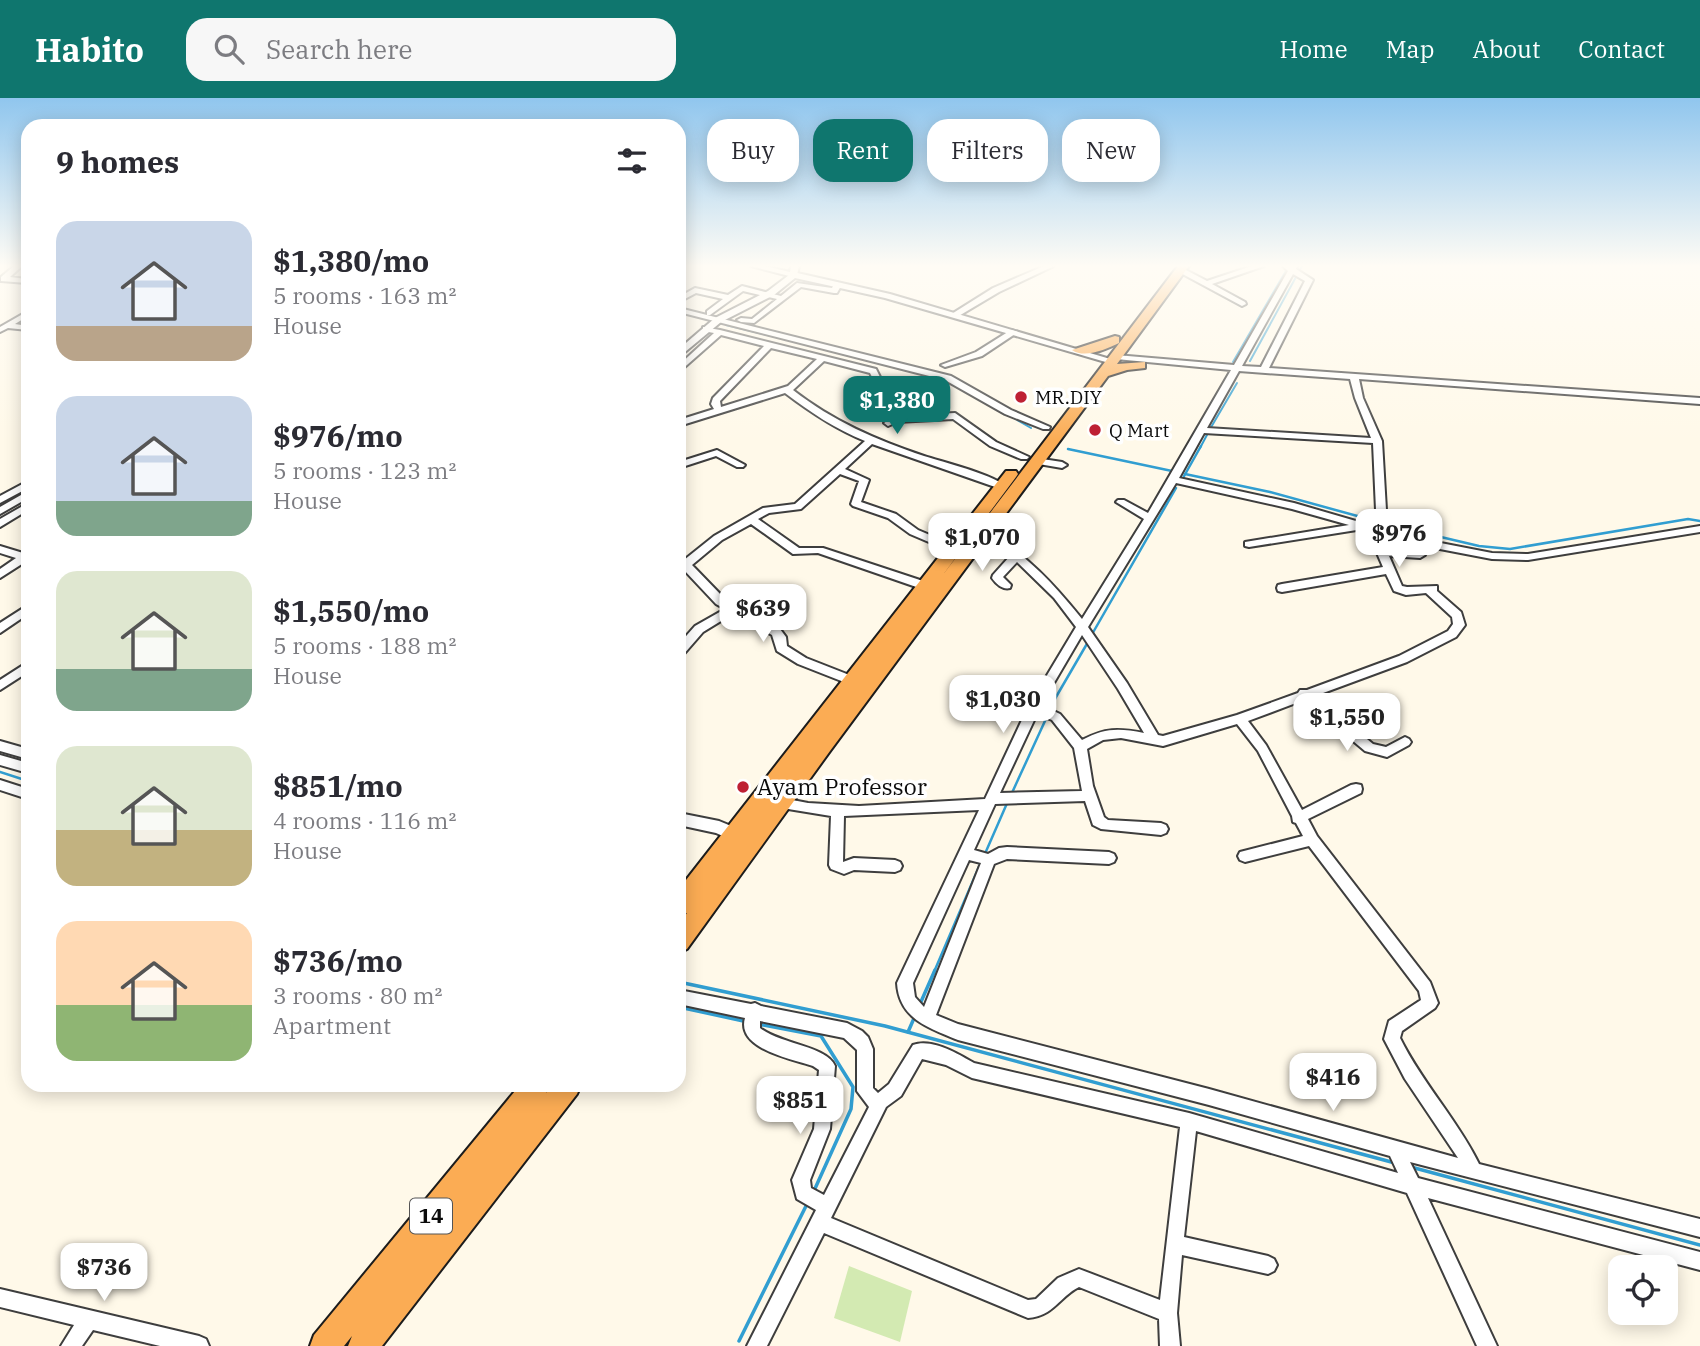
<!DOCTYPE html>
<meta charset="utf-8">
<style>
:root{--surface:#fff;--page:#f7f7f7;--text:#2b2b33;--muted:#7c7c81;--accent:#0f766e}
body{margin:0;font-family:"IBM Plex Serif",serif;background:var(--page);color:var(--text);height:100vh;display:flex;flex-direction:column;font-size:26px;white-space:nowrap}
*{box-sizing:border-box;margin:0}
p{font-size:23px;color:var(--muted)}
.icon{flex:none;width:38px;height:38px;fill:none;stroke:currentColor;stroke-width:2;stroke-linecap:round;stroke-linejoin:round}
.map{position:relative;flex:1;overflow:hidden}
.details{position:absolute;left:21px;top:21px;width:665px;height:973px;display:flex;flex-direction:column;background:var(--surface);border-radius:21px;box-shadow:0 4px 18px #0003}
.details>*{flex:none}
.top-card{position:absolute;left:707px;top:21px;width:665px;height:63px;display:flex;gap:14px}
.fabs{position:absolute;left:1608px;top:1157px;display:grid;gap:14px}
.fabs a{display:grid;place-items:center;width:70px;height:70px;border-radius:14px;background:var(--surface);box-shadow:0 4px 18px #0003;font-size:35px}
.price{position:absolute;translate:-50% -60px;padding:0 16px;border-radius:14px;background:#fff;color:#222;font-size:23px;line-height:46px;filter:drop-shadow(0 2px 4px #0008)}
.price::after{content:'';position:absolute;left:50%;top:42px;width:21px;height:16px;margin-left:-10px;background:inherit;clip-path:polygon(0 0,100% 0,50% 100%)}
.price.active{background:var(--accent);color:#fff}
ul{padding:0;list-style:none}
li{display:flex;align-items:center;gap:21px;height:175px;padding:0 35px}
li span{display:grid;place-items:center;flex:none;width:196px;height:140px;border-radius:21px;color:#555}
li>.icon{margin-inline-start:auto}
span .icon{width:84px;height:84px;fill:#fffc;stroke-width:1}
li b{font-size:30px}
h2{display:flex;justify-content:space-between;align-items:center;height:84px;padding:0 35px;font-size:30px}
.chip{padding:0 24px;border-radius:21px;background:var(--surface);box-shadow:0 4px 18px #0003;font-size:24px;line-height:63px}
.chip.active{background:var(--accent);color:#fff}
header{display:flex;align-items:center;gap:42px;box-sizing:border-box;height:98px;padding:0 35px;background:var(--accent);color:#fff}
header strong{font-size:33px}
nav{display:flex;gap:38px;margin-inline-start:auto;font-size:24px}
.search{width:490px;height:63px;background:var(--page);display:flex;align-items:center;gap:18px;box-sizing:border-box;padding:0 24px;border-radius:21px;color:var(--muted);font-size:26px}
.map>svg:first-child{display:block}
.green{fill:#d3eab2}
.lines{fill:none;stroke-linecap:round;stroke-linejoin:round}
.stream-far2{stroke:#319ed1;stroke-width:2}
.stream-far1{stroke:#319ed1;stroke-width:2.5}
.stream{stroke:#319ed1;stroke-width:3.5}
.minor-casing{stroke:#3e3e3e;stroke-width:4}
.tertiary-casing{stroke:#3e3e3e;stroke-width:4}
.trunk-casing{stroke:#1c1c1c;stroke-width:4}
.minor{fill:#fff;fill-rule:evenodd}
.tertiary{fill:#fff;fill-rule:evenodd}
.trunk{fill:#fbac54;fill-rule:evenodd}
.poi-dot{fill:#be2034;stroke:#fff;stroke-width:2.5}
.labels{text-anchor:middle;stroke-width:7;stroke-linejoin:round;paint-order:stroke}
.far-poi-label{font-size:19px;fill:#0b0b0b;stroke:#fff;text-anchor:start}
.shield{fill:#fff;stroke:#545454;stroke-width:2}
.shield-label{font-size:21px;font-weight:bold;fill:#0b0b0b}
.poi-label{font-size:23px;fill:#0b0b0b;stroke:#fff;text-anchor:start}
</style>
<header>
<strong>Habito</strong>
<div class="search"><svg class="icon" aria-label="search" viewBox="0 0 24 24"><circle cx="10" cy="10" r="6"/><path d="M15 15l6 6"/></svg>Search here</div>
<nav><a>Home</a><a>Map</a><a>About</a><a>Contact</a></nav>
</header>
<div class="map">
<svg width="1700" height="1248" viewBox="0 0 1700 1248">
<rect width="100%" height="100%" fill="#fff9e9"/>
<polygon class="green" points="849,1168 912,1193 900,1244 834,1220"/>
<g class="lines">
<g class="stream-far2">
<polyline points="726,227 841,255"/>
<polyline points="1250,263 1302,168"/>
<polyline points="1233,264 1287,171"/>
<polyline points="1007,316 1031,330"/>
<polyline points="1210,331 1237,285"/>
<polyline points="1200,350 1208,335"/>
</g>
<g class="stream-far1">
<polyline points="1068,351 1172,373"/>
<polyline points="1185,376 1270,394 1372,422"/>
<polyline points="1183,380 1201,348"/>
<polyline points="1390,427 1479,448 1510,451 1688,421 1700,423"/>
<polyline points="1091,538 1176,390"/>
<polyline points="0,674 28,683"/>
<polyline points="1011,697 1056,599 1088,544"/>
<polyline points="984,758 1008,703"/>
<polyline points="934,874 981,764"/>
</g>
<g class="stream">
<polyline points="679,884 885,928 1395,1065"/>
<polyline points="920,906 935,872"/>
<polyline points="679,909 748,924"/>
<polyline points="758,926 821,938 853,989 851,1011 813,1095"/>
<polyline points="908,934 915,918"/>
<polyline points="1411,1069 1700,1147"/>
<polyline points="739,1243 808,1104"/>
</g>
<defs>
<g id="minor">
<polygon points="14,168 22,168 10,179 27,181 27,185 1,183 1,179"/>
<polygon points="751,168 765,168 790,174 791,168 799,168 797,177 793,179"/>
<polygon points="1044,168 1054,168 999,194 957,219 950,217 993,190"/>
<polygon points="1252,168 1264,168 1212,186 1245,204 1246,206 1242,208 1177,173 1184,171 1207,183"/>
<path d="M1283,168H1297L1296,171L1313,182L1269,270L1700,300V306L1359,281L1363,300L1382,343L1386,412L1383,430L1420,441L1492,455L1528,456L1700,428V434L1528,462L1492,461L1419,447L1382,437L1381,441L1386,451L1420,454L1425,457L1420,460L1389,458L1402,488L1407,489L1437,488V493L1461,514L1465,527L1456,539L1407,564L1315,598L1373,646L1386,649L1405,639L1409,641L1411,644L1409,647L1387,659L1365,653L1304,602L1248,623L1266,647L1302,712L1351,687L1356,686L1361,687L1362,691L1361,695L1308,721L1317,738L1430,884L1438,905L1435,910L1402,933L1400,940C1422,985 1457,1021 1479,1066L1700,1121V1139L1410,1064L1418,1080L1700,1154V1172L1428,1100L1497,1248H1477L1407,1095L1196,1033L1184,1139L1268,1158L1274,1161L1277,1167L1274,1173L1268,1176L1182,1157L1177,1215L1180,1248H1160L1159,1221L1079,1189C1059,1199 1054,1218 1028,1220L824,1135L767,1248H747L816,1112L797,1101L792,1082L814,1031L819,972L813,968C792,961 736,951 745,920L679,906V892L751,906L755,905L761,908L847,925L862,933L868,939L873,951V990L878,995L889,986L913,947C932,940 958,956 974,965L1189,1015L1398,1075L1390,1058L1209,1007L958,942C929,930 899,921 897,885L979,712L844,718L843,764L854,760L895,762L900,764L902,768L900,772L895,774L854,772L844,776L831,771L829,767L831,718L782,710L777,709L775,705L777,701L782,700L808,705L859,708L985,701L1028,609L1076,529L1054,500L1017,464L1003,479L1011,487L1010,490C1003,492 996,486 992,480L993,477L1010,458L978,436L983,433L987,434C1027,457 1053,485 1082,521L1144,421L1116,404L1118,402H1124L1148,415L1231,272L1116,261L1112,259L1116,257L1234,267L1288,173ZM1293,176L1305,183L1261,269L1242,268ZM1239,273L1350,281L1355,300L1371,340L1207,330ZM1204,335L1373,345L1376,412L1373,428L1294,405L1179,380ZM1176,385L1292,411L1349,427L1245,444V448L1249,449L1363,431L1372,434L1371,441L1383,469L1282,486L1278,487L1277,490L1278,493L1282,494L1386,476L1394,493L1406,497L1426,495L1452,519L1453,526L1448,533L1399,558L1307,592H1300L1298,595L1237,617L1163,638L1158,637L1127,585L1088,529ZM1082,537L1118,591L1144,635C1118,630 1105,630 1082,642L1060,616L1041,607ZM1037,616L1052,622L1074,650L1082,693L1000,695ZM1237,626L1258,653L1292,718L1293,724L1296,725L1303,738L1240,754L1238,758L1240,762L1245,764L1309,748L1419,893L1421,902L1389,923L1384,941L1405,981L1458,1060L1209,991L958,926L936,917L994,766L1007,761L1109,766L1114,764L1116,760L1114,756L1109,754L1007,749L999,750L988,756L974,752L995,706L1085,703L1093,727L1101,731L1161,737L1166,735L1168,731L1166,727L1161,725L1108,722L1104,719L1093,688L1087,651L1103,642L1121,640L1163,648ZM969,762L981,765L924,909L915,899L913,885ZM760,923L844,940L857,952V993L869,1009L824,1097L811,1090L810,1082L830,1031L835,968C827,948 780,946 760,930ZM922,961L946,967L972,980L1180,1029L1160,1202L1079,1171L1058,1180L1036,1201L1028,1202L831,1120L886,1009L901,998Z"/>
<polygon points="835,184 842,186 837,195 834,195 801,189 754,225 741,224 737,222 741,220 752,221 777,201 743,193 710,217 707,217 707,213 723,201 696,195 679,204 679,199 695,190 728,197 742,188 781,198 797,185 832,190"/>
<polygon points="679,210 951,278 1011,312 1050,329 1049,331 1043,331 1005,316 945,282 679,214"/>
<polygon points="28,213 28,218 15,226 28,228 28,232 8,230 0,234 0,229"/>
<path d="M703,229L720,232L876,271L880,279L867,297L860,295L872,279L870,275L824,263L793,292C833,323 876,342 924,358C946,365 988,375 1006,388L1001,391L998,390L872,346L845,371L869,382L861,404L896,416L918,432L958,449V453H950L910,436L888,420L853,408L851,406L859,383L840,376L801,411L769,415L758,421L799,450H823L929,485L930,488L925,492L818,455L793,456L751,426L722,442L692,467L724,500L780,531L786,539L787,548L806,560L857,580L859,583L857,586H849L798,566L777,553L772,537L734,515L703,534L683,557L679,558V546L695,528L725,511L716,506L684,472L679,473V466L714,438L763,410L795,406L865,343C835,331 810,314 785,295L679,328V322L714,311L711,306L713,300L764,248L721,237L679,274V267L714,235L703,233ZM771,250L817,261L788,288L721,309L720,303Z"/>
<polygon points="1011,232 1018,234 982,258 945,269 941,267 976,254"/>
<polygon points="955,315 996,344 1029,359 1027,361 1021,361 990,348 953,321 897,324 888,328 884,325 895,318"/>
<polygon points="717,352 745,367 743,369 737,369 716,358 679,370 679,364"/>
<polygon points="1036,360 1062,364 1067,367 1062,370 1033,365 1033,361"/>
<polygon points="28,383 28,390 0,405 0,398"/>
<polygon points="28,393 28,400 0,416 0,409"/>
<polygon points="28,405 28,412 0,429 0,421"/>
<polygon points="0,448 23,455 28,454 28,464 25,464 0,480 0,471 16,460 0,455"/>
<polygon points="28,507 28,516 0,535 0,525"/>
<polygon points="28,564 28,574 0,592 0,582"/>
<polygon points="0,643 28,651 28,661 0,653"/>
<polygon points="0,657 28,665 28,675 0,667"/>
<polygon points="0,682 28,691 28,701 0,692"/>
<polygon points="0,1191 199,1238 206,1241 209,1248 160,1248 93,1232 82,1248 61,1248 74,1227 0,1209"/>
</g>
<g id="tertiary">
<polygon points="793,174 890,196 1117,263 1109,265 885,200 795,180 774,197 721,224 679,259 679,251 715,220 768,193"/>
<polygon points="679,715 719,723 741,732 744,737 741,742 736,744 716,735 679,727"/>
</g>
<g id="trunk">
<polygon points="1178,168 1189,168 1117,266 1145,264 1145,270 1127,272 1108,278 830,653 687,851 679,855 679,826 687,815 679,818 679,791 1006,373 1016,373 1018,376 1016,379 942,478"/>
<path d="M1115,238L1119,239V245C1106,251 1085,261 1072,252Z"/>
<polygon points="520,987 549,987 546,995 552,987 581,987 577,996 382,1248 348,1248 352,1238 344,1248 310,1248 314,1237"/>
</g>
</defs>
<use href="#minor" class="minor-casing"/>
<use href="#tertiary" class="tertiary-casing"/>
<use href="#trunk" class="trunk-casing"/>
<use href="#minor" class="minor"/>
<use href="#tertiary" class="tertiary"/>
<use href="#trunk" class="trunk"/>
</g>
<linearGradient id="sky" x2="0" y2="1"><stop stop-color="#90c6ee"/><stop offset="0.49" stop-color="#fffcf5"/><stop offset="1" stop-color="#fffcf5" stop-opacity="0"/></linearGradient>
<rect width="1700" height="343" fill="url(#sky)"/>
<g class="poi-dot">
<circle cx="1021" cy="299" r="7"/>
<circle cx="1095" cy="332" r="7"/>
<circle cx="743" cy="689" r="7"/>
</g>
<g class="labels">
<g class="far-poi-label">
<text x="1035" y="306">MR.DIY</text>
<text x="1109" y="339">Q Mart</text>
</g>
<rect class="shield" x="410" y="1100.5" width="42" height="35" rx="5"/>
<g class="shield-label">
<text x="431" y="1125">14</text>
</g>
<g class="poi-label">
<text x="757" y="697">Ayam Professor</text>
</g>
</g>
</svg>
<div class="fabs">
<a><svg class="icon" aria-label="locate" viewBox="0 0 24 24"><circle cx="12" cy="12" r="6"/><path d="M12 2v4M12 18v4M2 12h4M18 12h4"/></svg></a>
</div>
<b class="price active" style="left:897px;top:338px">$1,380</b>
<b class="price" style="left:1399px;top:471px">$976</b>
<b class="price" style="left:982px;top:475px">$1,070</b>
<b class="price" style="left:763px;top:546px">$639</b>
<b class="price" style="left:1003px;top:637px">$1,030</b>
<b class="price" style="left:1347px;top:655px">$1,550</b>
<b class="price" style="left:1333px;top:1015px">$416</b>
<b class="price" style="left:800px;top:1038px">$851</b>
<b class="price" style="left:104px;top:1205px">$736</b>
<div class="top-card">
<a class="chip">Buy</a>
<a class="chip active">Rent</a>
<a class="chip">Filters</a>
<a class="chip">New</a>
</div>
<section class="details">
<h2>9 homes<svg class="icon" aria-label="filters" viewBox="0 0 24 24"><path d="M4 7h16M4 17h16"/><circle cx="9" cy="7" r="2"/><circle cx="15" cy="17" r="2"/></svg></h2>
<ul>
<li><span style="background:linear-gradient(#c9d6e8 75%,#b9a48a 0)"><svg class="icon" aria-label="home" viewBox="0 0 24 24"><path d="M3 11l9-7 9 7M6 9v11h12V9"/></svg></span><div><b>$1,380/mo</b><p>5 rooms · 163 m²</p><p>House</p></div></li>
<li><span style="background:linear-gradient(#c9d6e8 75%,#7fa58c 0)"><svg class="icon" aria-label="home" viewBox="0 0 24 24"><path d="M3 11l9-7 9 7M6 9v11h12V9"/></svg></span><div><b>$976/mo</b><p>5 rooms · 123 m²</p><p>House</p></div></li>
<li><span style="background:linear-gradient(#dfe7d0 70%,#7fa58c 0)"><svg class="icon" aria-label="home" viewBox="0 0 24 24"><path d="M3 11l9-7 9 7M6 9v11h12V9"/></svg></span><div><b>$1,550/mo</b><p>5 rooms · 188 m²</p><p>House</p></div></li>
<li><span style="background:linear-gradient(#dfe7d0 60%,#c2b280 0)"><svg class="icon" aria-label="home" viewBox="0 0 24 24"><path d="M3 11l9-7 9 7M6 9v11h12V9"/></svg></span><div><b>$851/mo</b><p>4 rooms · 116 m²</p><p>House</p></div></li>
<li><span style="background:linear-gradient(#ffd9b3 60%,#8fb573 0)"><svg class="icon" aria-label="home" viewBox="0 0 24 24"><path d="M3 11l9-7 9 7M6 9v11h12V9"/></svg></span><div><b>$736/mo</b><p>3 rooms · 80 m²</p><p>Apartment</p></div></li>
</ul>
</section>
</div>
